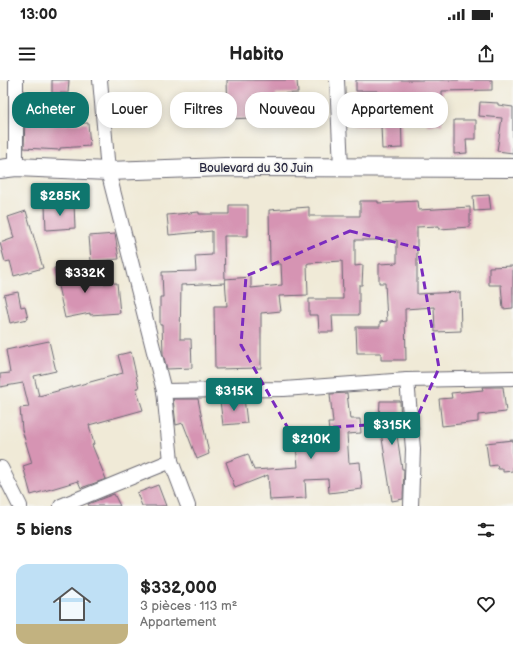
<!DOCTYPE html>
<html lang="fr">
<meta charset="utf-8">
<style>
:root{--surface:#fff;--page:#f6f6f6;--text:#222;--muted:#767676;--accent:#0f766e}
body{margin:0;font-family:"Balsamiq Sans",sans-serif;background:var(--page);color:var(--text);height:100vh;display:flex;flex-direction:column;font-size:15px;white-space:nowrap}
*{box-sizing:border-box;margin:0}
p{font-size:13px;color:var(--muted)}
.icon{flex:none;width:22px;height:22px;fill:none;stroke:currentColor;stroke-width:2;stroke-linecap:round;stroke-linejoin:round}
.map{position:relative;height:426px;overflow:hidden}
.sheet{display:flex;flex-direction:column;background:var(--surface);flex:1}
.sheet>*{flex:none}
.guide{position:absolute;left:12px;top:12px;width:489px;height:36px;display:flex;gap:8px}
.price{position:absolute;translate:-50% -34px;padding:0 9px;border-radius:4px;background:var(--accent);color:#fff;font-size:13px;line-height:26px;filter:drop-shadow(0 1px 2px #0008)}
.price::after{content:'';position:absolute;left:50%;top:24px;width:12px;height:9px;margin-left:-6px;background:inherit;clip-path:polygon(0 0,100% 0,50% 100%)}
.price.current{background:#222;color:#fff}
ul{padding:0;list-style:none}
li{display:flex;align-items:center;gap:12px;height:100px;padding:0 16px}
li span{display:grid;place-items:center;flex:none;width:112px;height:80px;border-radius:12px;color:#555}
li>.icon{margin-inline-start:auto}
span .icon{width:48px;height:48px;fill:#fffc;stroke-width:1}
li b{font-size:17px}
h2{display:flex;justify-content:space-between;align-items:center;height:48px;padding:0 16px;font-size:17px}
.tag{padding:0 14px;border-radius:16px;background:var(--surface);box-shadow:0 2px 10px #0003;font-size:14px;line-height:36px}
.tag.current{background:var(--accent);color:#fff}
.status{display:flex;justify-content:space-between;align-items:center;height:28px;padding:0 20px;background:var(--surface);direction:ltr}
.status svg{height:11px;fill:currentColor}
header{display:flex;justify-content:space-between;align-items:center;height:52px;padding:0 16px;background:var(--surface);font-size:18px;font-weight:600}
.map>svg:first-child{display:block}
.building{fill:#d694b3}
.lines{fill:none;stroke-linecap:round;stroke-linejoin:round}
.minor-casing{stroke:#6a6872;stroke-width:16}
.tertiary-casing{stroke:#6a6872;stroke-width:20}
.minor{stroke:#fff;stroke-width:14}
.tertiary{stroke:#fff;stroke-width:18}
.marked{fill:none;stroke:#7b2cbf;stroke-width:3;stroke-dasharray:8 5;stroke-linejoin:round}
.labels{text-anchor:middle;stroke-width:3.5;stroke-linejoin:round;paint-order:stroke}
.street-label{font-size:12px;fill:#22223b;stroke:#f6f6f2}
</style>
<div class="status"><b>13:00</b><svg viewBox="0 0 49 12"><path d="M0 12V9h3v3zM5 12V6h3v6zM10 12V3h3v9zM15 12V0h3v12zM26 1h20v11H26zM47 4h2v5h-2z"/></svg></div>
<header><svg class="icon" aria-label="menu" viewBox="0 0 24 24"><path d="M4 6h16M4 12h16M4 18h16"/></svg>Habito<svg class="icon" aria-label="share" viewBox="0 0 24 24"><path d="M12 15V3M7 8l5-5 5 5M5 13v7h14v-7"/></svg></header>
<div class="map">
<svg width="513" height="426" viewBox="0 0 513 426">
<rect width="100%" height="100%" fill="#f6f6f2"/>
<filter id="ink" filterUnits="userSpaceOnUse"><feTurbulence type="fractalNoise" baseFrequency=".025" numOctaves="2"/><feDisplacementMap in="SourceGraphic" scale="8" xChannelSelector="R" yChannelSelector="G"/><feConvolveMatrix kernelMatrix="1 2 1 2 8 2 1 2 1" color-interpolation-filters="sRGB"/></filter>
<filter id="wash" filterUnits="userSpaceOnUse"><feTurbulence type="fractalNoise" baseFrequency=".012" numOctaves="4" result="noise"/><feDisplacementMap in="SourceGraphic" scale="16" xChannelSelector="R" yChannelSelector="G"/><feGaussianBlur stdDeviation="0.9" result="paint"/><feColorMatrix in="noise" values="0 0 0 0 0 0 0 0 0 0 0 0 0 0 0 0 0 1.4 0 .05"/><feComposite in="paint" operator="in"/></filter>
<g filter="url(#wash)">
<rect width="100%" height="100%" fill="#f0ead7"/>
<g id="blocks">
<g class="building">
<polygon points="52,0 69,0 68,13 52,13"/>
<polygon points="227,0 297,0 298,13 276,14 276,37 228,39"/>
<polygon points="356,0 492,0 492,10 442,11 442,45 427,45 427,26 401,27 402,68 382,69 381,46 351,46 351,32 379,33 378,11 356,11"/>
<polygon points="480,22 498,23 498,25 513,27 513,73 497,71 502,38 479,36"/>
<polygon points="46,32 63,33 62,44 88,43 90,66 60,68 60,70 24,68 25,39 46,39"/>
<polygon points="454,40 476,40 476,59 466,59 467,73 454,74"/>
<polygon points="489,115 491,130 474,131 473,116"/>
<polygon points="360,121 378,121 378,123 418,121 419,130 470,127 470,147 439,149 439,146 417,147 417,214 460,212 461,251 435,252 434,227 405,229 406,280 381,280 381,273 357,273 356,247 380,247 380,242 387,241 385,203 379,203 379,184 397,183 397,160 355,160 355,186 363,185 362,205 359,205 359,235 332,235 333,252 319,252 318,235 309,235 309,219 343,219 342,181 309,183 307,184 308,215 279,216 281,231 261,233 261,288 215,289 214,226 227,226 225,199 251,197 251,208 282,205 281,184 270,184 269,130 309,127 309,136 360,136"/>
<polygon points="74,124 75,148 46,150 45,126"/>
<polygon points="229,125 248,125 248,156 224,156 225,203 181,205 180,259 191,259 192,288 167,289 163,274 162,245 160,245 160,217 163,217 162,192 196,191 195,176 212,175 212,151 169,155 167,135 199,132 199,134 229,134"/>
<polygon points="26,131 43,188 14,196 10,181 5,182 0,163 14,158 8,137"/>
<polygon points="115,154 119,179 91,181 89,156"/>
<polygon points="77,183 82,205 117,203 120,233 90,235 90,233 65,238 54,188"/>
<polygon points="513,186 513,228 503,229 501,205 489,205 489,187"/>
<polygon points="18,212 21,227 25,226 28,239 10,243 4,215"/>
<polygon points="49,261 56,291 34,296 39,316 123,293 118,275 131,272 139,308 136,308 143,330 89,345 94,364 92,365 106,399 81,408 78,401 31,415 23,386 32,383 22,350 20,328 29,327 23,303 0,307 0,294 10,293 6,270"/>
<polygon points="482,307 503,307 506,332 478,335 478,342 442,346 439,319 452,318 451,313 483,310"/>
<polygon points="347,313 350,339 360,339 361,353 347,354 349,383 360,382 362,409 329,413 328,399 305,400 306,418 270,420 268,395 235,408 226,382 248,374 254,390 298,387 295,353 329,351 328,343 333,343 330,314"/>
<polygon points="244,318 247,343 223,345 220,321"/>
<polygon points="173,319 198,319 209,374 197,379 183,343 176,345"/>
<polygon points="380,321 400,321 401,343 395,342 402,389 404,389 403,419 392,421 379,340"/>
<polygon points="513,360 513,391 503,392 503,389 498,389 497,385 489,386 486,363"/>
<polygon points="158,405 166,426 142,426 137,413"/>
<polygon points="114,414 120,426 89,426 88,424"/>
</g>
</g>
</g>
<g filter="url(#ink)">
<use href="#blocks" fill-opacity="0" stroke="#6a6872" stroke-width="1"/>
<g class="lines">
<defs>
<g id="minor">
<polyline points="16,0 16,87"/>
<polyline points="100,0 108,91 164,311 171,381 188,426"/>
<polyline points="337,0 341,87"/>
<polyline points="407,300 413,369 411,426"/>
<polyline points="164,311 284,309 407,300 513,298"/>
<polyline points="1,388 20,426"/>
<polyline points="61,426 171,381"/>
</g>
<polyline id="tertiary" points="0,89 16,87 108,91 225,87 513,88"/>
</defs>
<use href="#minor" class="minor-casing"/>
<use href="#tertiary" class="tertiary-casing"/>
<use href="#minor" class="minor"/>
<use href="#tertiary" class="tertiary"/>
</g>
</g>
<path class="marked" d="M350,151L418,168L439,288L415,342L289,350L241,265L246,196Z"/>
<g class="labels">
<g class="street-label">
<text x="256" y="92">Boulevard du 30 Juin</text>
</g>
</g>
</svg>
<b class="price" style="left:60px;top:137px">$285K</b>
<b class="price current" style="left:85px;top:214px">$332K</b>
<b class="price" style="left:234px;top:332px">$315K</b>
<b class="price" style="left:392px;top:366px">$315K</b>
<b class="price" style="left:311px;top:380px">$210K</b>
<div class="guide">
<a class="tag current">Acheter</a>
<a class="tag">Louer</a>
<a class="tag">Filtres</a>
<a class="tag">Nouveau</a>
<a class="tag">Appartement</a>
</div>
</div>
<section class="sheet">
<h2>5 biens<svg class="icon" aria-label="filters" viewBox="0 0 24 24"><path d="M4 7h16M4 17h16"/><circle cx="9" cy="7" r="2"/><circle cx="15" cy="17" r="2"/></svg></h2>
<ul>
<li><span style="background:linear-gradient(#bfe0f5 75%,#c2b280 0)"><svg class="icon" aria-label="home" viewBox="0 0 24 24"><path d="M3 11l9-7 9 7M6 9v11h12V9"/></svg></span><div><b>$332,000</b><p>3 pièces · 113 m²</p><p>Appartement</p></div><svg class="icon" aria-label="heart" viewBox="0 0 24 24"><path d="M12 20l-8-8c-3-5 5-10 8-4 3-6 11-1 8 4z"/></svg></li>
</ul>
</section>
